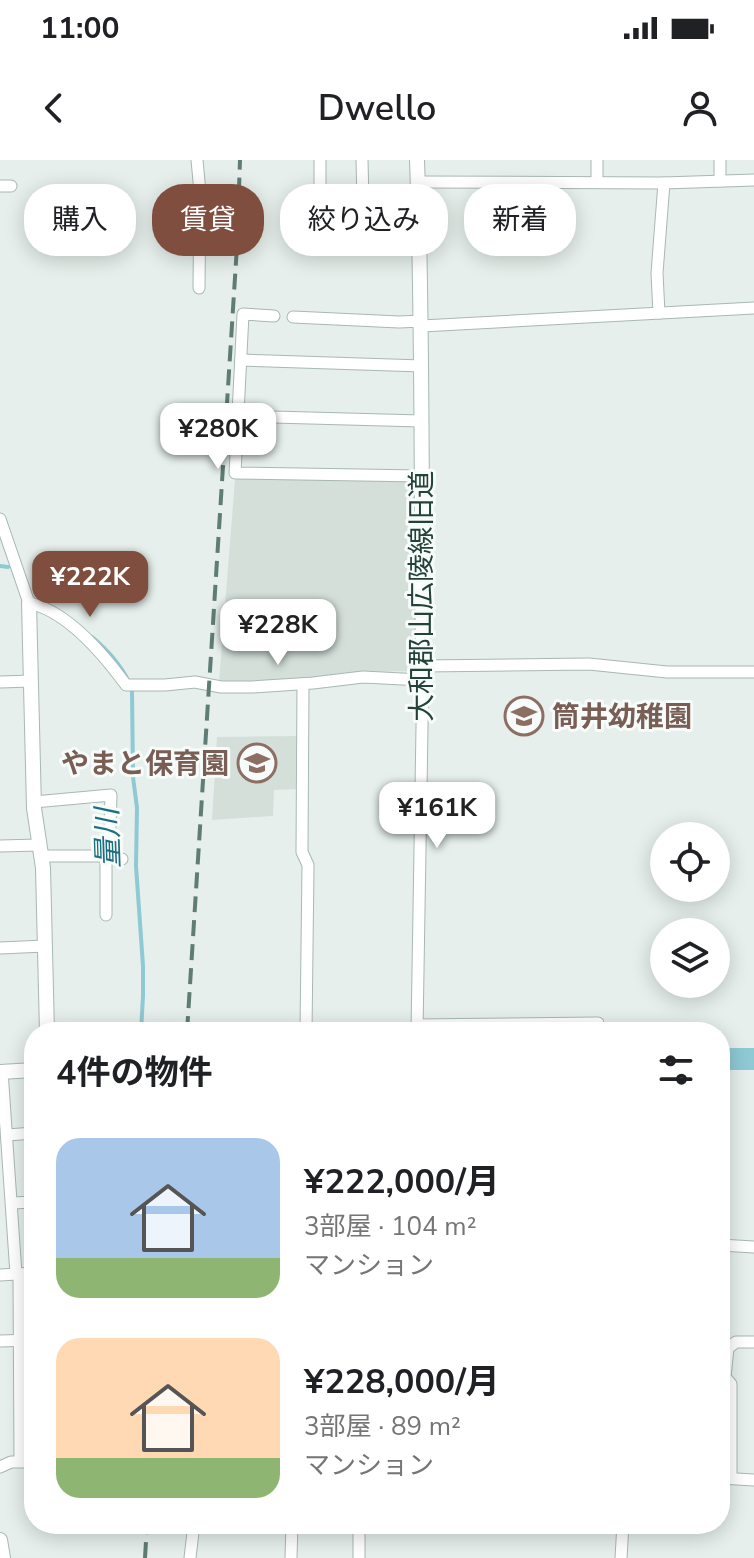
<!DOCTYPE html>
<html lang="ja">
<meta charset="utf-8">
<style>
:root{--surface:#fff;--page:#f2f2f2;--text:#202124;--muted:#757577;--accent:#7f4e3f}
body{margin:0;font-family:"Nunito Sans","Noto Sans JP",sans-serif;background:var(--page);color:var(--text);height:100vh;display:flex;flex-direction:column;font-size:30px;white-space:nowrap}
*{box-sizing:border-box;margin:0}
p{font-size:26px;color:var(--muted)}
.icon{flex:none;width:44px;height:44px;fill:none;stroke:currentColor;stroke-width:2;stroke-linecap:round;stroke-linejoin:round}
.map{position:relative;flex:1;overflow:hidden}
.drawer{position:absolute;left:24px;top:862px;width:706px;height:512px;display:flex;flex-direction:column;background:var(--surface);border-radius:32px;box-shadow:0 4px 20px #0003}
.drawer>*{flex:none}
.hud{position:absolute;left:24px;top:24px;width:706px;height:72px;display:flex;gap:16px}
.buttons{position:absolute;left:650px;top:662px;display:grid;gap:16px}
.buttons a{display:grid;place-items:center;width:80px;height:80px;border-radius:50%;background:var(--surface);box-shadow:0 4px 20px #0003;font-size:40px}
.price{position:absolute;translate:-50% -68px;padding:0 18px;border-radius:16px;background:#fff;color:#222;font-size:26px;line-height:52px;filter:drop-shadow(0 2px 4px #0008)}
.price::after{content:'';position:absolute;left:50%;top:48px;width:24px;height:18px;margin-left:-12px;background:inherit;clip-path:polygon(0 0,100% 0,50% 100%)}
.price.current{background:var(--accent);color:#fff}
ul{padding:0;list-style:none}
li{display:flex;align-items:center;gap:24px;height:200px;padding:0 32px}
li span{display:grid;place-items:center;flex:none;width:224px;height:160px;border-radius:24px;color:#555}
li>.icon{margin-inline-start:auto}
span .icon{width:96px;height:96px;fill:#fffc;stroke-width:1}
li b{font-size:34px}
h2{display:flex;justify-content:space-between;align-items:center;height:96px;padding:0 32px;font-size:34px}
.chip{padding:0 28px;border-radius:32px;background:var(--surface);box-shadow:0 4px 20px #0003;font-size:28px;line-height:72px}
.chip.current{background:var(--accent);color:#fff}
.status{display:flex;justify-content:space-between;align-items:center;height:56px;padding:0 40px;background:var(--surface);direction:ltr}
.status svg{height:22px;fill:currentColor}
header{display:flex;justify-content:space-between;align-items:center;height:104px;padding:0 32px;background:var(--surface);font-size:36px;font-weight:600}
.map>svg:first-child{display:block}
.built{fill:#d4dfda}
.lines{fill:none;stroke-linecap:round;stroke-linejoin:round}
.stream{stroke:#8ec9d4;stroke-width:4}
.river{stroke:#8ec9d4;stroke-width:22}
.minor-casing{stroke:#a8b8b2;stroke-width:13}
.tertiary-casing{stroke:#a8b8b2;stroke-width:16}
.minor{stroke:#fff;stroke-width:11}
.tertiary{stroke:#fff;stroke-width:14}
.rail{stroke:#5f7d75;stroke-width:4;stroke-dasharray:16 8;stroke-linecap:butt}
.labels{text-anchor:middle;stroke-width:6;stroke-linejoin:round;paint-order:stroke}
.street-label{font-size:28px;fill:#24423a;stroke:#f7fbf9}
.education-label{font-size:28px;font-weight:bold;fill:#785e54;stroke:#f7fbf9;text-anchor:start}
.water-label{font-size:30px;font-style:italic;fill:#1c6f80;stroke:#f7fbf9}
</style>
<div class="status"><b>11:00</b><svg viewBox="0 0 49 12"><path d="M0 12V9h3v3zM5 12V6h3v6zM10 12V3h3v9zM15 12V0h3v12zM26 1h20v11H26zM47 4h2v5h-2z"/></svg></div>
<header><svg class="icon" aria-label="back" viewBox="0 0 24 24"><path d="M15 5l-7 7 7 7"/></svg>Dwello<svg class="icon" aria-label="person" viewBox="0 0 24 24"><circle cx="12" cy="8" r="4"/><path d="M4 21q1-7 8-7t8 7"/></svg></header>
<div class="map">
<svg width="754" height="1398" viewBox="0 0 754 1398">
<rect width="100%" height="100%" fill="#e6efeb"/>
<g class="built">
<polygon points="235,319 414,319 420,322 416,511 355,512 264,525 219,522"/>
<polygon points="299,576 299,629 274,630 273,656 212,660 217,577"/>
</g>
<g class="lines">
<g class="stream">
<polyline points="0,406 8,407"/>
<path d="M92,477C108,490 127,511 132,531L133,617L137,648L136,706L143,806V836L141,872"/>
</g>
<polyline class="river" points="720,899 754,899"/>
<defs>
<g id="minor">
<polyline points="197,0 200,32 199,128"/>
<polyline points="362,0 363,41"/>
<polyline points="597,0 597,22"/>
<polyline points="720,0 720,21"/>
<polyline points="418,22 664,23 754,20"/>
<polyline points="0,26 11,26"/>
<polyline points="320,29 320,0"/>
<polyline points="659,153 657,113 664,23"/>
<polyline points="274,156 243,154 235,313 421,316"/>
<polyline points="293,157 399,162 422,161"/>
<polyline points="422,166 754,148"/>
<polyline points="241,200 422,206"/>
<polyline points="238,256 421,261"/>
<path d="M0,359L29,443C67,451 104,495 126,525H165L195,522L221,527H252L313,523L363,517L422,520"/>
<polyline points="0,522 31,521"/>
<polyline points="303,524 302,692 308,705 306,872"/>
<polyline points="34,642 111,635 109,696"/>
<polyline points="0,686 39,685"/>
<polyline points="41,696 109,696 122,699"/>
<polyline points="106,696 106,755"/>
<polyline points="0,788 45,786"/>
<polyline points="417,865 598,863"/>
<polyline points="417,872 423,506 589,504 667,512 754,512"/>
<polyline points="2,911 16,1114"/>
<polyline points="7,975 34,973"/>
<polyline points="12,1043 34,1042"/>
<polyline points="720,1085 754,1087"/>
<polyline points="19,1114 20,1301"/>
<polyline points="0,1115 34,1113"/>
<polyline points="0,1181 34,1180"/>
<polyline points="720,1188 728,1188 736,1182 754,1182"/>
<polyline points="728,1188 725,1217 731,1224 731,1318"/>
<polyline points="0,1307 11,1302 34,1302"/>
<polyline points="720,1318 754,1320"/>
<polyline points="359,1364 359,1398"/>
<polyline points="190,1398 194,1364"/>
<polyline points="291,1398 292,1364"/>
<polyline points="621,1398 623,1364"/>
</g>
<g id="tertiary">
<path d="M417,0C423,169 421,337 423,506"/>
<polyline points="29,443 34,648 43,708 47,872"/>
<polyline points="0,912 34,910"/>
<polyline points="0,1380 3,1398"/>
</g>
</defs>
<use href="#minor" class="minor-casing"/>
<use href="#tertiary" class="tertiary-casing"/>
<use href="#minor" class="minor"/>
<use href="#tertiary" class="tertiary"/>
<g class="rail">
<polyline points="187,872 237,86 240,0"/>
<polyline points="145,1398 147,1364"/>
</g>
</g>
<defs>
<symbol id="school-ring" viewBox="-11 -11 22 22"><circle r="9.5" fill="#f7fbf9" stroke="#8d6e63" stroke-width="1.5"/><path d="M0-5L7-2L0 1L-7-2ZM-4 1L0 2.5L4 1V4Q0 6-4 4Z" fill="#8d6e63"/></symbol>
</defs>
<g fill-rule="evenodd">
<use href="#school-ring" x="502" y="534" width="44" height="44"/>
<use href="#school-ring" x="235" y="581" width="44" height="44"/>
</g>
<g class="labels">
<g class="street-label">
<text transform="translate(421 436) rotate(-90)" y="10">大和郡山広陵線旧道</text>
</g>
<g class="education-label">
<text x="552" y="566">筒井幼稚園</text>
<text x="229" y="613" text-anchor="end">やまと保育園</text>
</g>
<g class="water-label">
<text transform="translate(108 678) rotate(-92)" y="10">量川</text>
</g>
</g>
</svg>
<div class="buttons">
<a><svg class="icon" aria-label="locate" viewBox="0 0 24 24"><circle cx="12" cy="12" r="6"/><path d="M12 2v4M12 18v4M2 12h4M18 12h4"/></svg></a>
<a><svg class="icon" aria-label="layers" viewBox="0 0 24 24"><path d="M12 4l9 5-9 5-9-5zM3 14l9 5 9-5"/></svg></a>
</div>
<b class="price" style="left:218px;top:311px">¥280K</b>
<b class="price current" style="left:90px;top:459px">¥222K</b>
<b class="price" style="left:278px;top:507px">¥228K</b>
<b class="price" style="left:437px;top:690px">¥161K</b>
<div class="hud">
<a class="chip">購入</a>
<a class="chip current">賃貸</a>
<a class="chip">絞り込み</a>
<a class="chip">新着</a>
</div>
<section class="drawer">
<h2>4件の物件<svg class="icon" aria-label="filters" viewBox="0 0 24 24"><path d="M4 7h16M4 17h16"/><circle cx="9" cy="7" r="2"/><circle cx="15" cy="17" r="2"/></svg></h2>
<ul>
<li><span style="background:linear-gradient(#a9c7e8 75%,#8fb573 0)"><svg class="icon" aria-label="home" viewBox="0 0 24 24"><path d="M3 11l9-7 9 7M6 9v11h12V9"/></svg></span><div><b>¥222,000/月</b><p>3部屋 · 104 m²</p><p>マンション</p></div></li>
<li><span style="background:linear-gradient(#ffd9b3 75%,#8fb573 0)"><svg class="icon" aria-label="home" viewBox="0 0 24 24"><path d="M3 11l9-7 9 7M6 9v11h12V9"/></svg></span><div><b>¥228,000/月</b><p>3部屋 · 89 m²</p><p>マンション</p></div></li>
</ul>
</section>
</div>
